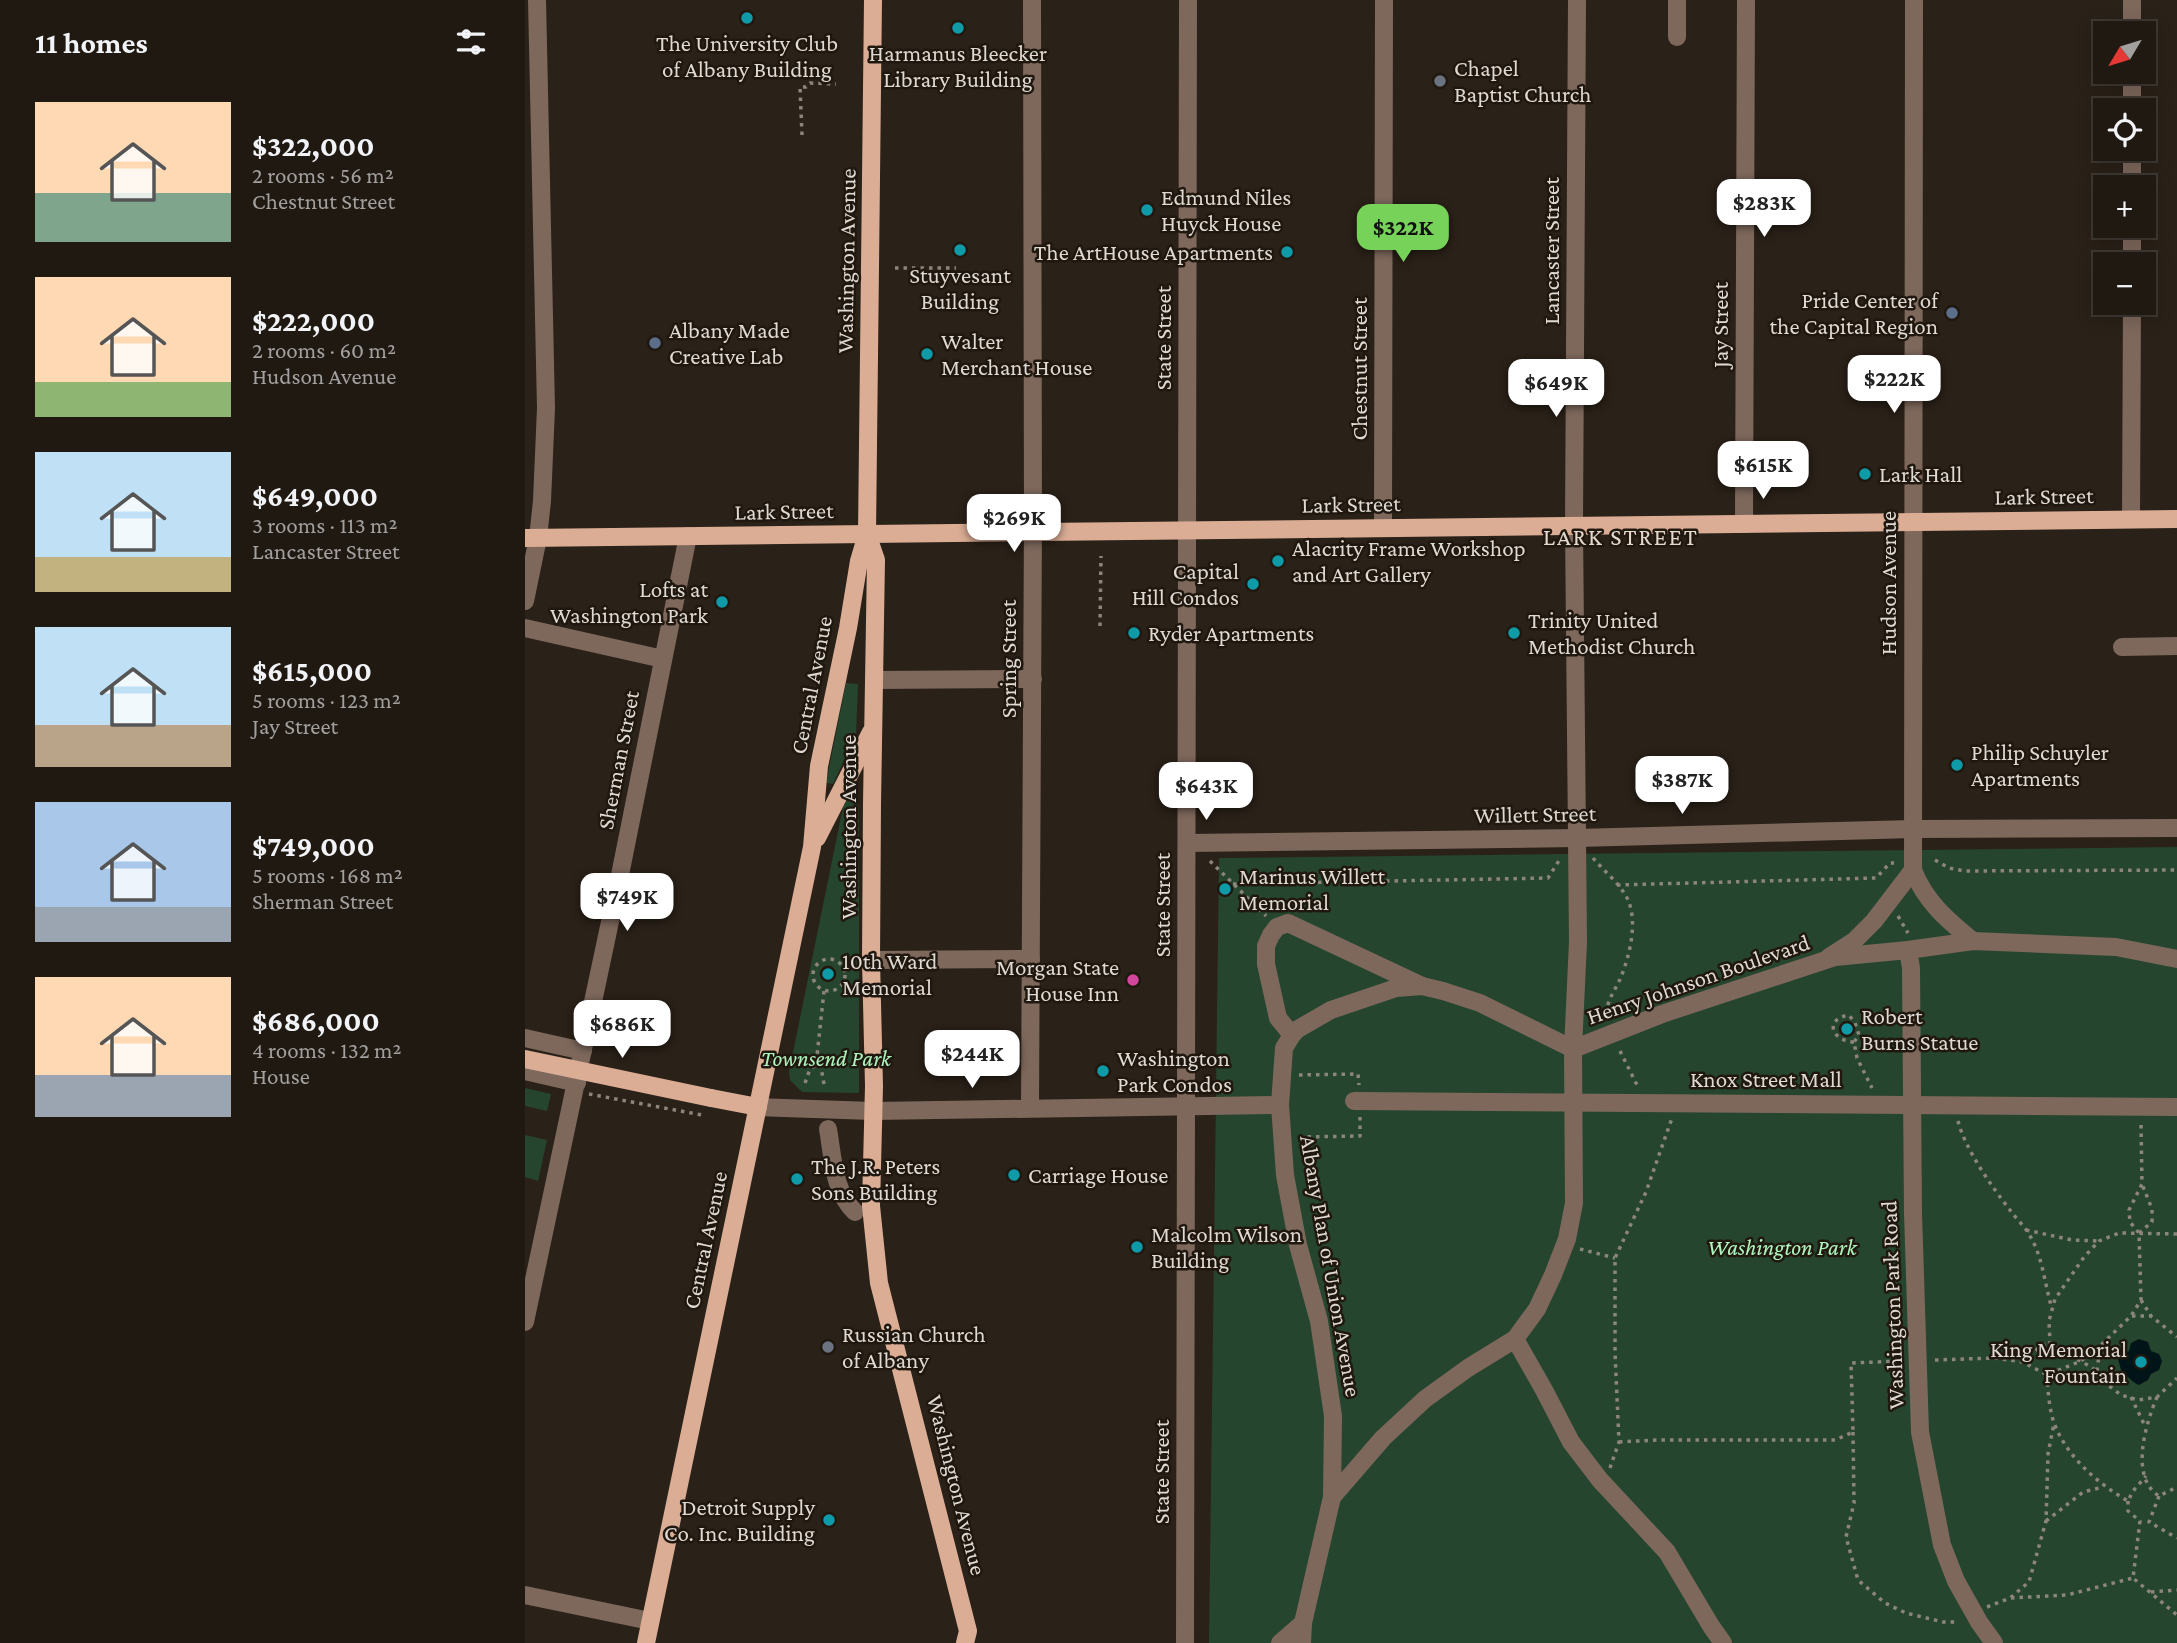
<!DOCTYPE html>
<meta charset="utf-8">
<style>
:root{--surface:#201912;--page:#28221b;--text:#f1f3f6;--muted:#a2a09f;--line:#3d3832;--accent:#77d25a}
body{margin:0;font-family:"Crimson Pro",serif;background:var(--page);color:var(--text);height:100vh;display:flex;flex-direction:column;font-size:26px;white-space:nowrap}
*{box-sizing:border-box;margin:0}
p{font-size:23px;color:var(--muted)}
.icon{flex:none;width:38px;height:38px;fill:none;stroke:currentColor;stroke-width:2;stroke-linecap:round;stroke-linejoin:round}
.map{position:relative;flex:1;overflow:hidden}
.panel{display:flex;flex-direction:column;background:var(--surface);width:525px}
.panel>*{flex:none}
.needle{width:46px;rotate:232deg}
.controls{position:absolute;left:1568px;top:21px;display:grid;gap:14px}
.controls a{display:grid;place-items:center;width:63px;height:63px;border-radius:0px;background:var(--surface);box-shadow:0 4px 18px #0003,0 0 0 2px var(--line);font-size:35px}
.price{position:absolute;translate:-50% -60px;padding:0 16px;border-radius:14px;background:#fff;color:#222;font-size:23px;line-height:46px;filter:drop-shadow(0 2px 4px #0008)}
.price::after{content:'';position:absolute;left:50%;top:42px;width:21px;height:16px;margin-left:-10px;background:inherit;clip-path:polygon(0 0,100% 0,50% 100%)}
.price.active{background:var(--accent);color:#111}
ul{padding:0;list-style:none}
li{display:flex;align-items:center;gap:21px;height:175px;padding:0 35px}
li span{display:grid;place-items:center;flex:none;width:196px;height:140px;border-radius:0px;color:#555}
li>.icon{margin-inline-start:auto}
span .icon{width:84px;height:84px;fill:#fffc;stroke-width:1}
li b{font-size:30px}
h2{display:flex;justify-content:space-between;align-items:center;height:84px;padding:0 35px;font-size:30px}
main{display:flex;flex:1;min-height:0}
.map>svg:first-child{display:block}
.green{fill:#26452e}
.water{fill:#011518}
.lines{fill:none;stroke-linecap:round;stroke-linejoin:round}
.path{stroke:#8c857d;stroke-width:3.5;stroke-dasharray:3.5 5;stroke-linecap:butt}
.minor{stroke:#7e685c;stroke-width:18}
.major{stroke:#dbad95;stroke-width:18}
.major-bridge{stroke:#dbad95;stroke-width:18}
.culture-dot{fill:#0f9aa8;stroke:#20180f;stroke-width:2.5}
.worship-dot{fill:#6b7280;stroke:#20180f;stroke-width:2.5}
.service-dot{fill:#5c6f8a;stroke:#20180f;stroke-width:2.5}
.hotel-dot{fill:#d1479c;stroke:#20180f;stroke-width:2.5}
.labels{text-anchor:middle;stroke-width:5;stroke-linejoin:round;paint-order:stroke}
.poi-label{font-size:23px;fill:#dfd9d3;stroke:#20180f;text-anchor:start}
.street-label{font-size:23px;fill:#dfd9d3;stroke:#20180f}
.park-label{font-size:23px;font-style:italic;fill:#aef5be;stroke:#20180f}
.neighbourhood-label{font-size:24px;letter-spacing:2px;fill:#e5d9cd;stroke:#20180f}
</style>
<main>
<section class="panel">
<h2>11 homes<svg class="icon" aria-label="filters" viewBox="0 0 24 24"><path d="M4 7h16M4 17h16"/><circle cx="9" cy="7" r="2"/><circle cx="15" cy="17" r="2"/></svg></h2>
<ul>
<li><span style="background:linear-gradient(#ffd9b3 65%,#7fa58c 0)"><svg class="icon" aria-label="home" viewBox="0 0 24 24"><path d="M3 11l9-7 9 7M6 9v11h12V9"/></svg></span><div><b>$322,000</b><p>2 rooms · 56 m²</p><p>Chestnut Street</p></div></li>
<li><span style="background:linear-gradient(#ffd9b3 75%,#8fb573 0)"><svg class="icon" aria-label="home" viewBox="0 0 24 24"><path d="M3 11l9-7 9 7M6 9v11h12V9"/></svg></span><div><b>$222,000</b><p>2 rooms · 60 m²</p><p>Hudson Avenue</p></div></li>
<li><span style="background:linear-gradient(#bfe0f5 75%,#c2b280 0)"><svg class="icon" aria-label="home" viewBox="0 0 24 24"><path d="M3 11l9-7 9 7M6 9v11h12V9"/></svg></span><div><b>$649,000</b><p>3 rooms · 113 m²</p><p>Lancaster Street</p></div></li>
<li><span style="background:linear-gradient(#bfe0f5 70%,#b9a48a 0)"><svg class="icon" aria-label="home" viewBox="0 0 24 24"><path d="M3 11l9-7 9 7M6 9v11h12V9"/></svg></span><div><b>$615,000</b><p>5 rooms · 123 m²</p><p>Jay Street</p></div></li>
<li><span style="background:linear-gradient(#a9c7e8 75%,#9aa5b1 0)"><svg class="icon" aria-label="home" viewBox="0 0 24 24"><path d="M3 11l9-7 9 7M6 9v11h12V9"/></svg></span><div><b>$749,000</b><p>5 rooms · 168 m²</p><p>Sherman Street</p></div></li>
<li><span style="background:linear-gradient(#ffd9b3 70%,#9aa5b1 0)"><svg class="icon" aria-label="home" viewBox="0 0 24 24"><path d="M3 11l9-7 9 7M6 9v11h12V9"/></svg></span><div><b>$686,000</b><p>4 rooms · 132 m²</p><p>House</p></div></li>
</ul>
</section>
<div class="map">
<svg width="1652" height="1643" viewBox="0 0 1652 1643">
<rect width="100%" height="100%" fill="#2a2118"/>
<g class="green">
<polygon points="321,683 333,684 331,735 308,784 301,783"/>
<polygon points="324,799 333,804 334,810 334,1093 277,1092 265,1080 264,1072 319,802"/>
<polygon points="1652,847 1652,1643 684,1643 694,858"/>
<polygon points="0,1088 26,1094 22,1111 0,1106"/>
<polygon points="0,1135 22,1140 13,1181 0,1177"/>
</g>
<path class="water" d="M1614,1339L1623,1342L1626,1351L1634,1354L1637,1361L1634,1370L1626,1374L1623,1380L1614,1385C1606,1382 1602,1375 1596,1370L1593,1359L1595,1355L1604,1351L1606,1343Z"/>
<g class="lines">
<g class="path">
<polyline points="277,135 275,87 281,87 285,83 311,84"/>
<polyline points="370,268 431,268"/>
<polyline points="575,626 576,556"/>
<path d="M1068,858C1078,870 1093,882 1101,896C1114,919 1105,954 1096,977C1090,991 1081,1001 1081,1017"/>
<polyline points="1410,860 1424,868 1439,871 1652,870"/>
<polyline points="685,861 741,916"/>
<polyline points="708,884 1023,878 1035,859"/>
<polyline points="1092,885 1351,878 1365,863 1369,863"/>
<polyline points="1373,916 1383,933"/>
<circle cx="304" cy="975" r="16"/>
<path d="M1329,1042C1306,1041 1299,1019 1324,1015L1330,1023L1334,1035L1329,1042L1332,1058L1347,1088"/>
<polyline points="1095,1051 1113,1087"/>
<polyline points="774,1075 833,1074 834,1085"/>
<polyline points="280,1083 285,1069 291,1065"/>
<polyline points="299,1084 296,1067 291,1065 299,991"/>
<polyline points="64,1094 177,1115"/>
<path d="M1433,1121C1440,1149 1467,1187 1485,1210C1490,1217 1497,1224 1502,1231C1518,1255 1519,1282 1527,1309"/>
<polyline points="774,1137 835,1136 835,1117"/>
<polyline points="1501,1230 1547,1240 1574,1241"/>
<polyline points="1614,1233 1627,1222 1627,1209 1617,1184"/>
<polyline points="1652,1234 1594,1233 1574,1241 1559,1257 1530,1299 1524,1321 1525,1343 1539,1354 1556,1361 1572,1371 1583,1385 1596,1395 1613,1400 1632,1397 1652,1378"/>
<polyline points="1055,1249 1090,1258"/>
<polyline points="1616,1300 1626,1316 1652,1337"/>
<polyline points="1607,1316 1626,1316"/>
<polyline points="1410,1360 1469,1358 1498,1362 1522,1375 1556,1361 1575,1346 1606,1316 1616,1300 1614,1233 1605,1222 1604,1210 1617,1184 1616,1123"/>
<polyline points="1498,1362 1517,1345 1525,1343"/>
<polyline points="1572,1371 1575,1346"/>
<path d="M1522,1375C1523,1391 1524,1408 1529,1423C1542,1457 1572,1483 1603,1501L1608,1491L1621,1476"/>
<polyline points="1606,1397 1620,1426"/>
<path d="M1632,1397C1621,1423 1604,1477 1634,1496L1652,1487"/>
<polyline points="1328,1432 1329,1503 1321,1537 1333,1580 1360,1603 1381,1613 1418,1622 1434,1622"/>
<polyline points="1094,1442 1132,1440 1310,1440 1328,1432 1326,1363 1377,1361"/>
<polyline points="1085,1468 1094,1442 1090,1353 1090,1258 1121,1192 1147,1118"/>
<polyline points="1634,1496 1624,1522 1652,1538"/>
<polyline points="1603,1501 1603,1511 1615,1521 1608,1578 1652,1615"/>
<polyline points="1521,1521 1558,1492 1578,1487"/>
<polyline points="1626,1592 1652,1590"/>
<polyline points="1486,1598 1542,1595 1608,1578"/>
<polyline points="1462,1607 1485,1598 1504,1582 1521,1521 1523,1454 1529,1423"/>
</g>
<g class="minor">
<path d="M1389,0L1388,870C1400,901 1422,920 1448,941"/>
<polyline points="1607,33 1607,0"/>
<polyline points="1152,37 1152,0"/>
<polyline points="1607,72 1607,110"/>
<polyline points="1607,187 1607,149"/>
<polyline points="1607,264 1607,226"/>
<polyline points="1606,519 1607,303"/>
<polyline points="1219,524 1221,0"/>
<polyline points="858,528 859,0"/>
<polyline points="0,601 13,538 17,501 21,408 12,0"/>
<polyline points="0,628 138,659"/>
<polyline points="1597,647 1652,646"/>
<polyline points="349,680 508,679"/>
<polyline points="662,843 1053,838 1388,829 1652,828"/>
<polyline points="1383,950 1386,968 1388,1213 1395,1432 1417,1545 1431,1581 1454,1622 1469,1643"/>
<polyline points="1304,957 1329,941 1349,921 1388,870"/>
<polyline points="346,960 506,959"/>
<polyline points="767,1035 753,1018 741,964 741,946 746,935 752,927 763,923 897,986"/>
<polyline points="0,1038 58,1051"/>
<polyline points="0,1071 52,1083"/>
<polyline points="829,1101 1652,1107"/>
<polyline points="233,1107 348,1111 755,1105"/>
<polyline points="505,1108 508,518 507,0"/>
<path d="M303,1129C308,1157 308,1191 330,1212"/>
<polyline points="0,1322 96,870 163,536"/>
<polyline points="990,1339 1019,1390 1046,1442 1075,1480 1142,1552 1186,1626 1198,1643"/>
<polyline points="807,1497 858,1438 900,1399 943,1368 990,1339 1012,1309 1028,1275 1042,1239 1049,1203 1048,1049 1053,942 1049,526 1052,0"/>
<polyline points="0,1595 125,1621"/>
<polyline points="660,1643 663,0"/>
<polyline points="755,1643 778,1623"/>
<polyline points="777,1643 778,1623 807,1497 808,1416 794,1321 773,1245 760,1175 755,1105 759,1048 767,1035 773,1029 806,1010 871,988 897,986 918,991 955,1003 1048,1049 1137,1014 1310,957 1383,950 1448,941 1591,947 1652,959"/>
</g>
<g class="major">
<polyline points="348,0 342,534 351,560 347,804 346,960 349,1086 346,1206 354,1283 443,1631 440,1643"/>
<polyline points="0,538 1652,519"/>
<polyline points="292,838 346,732"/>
<polyline points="186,1098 233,1107"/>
<polyline points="121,1643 287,847 294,766 323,628 334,561 342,534"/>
</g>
<polyline class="major-bridge" points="0,1059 186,1098"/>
</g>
<g class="culture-dot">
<circle cx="222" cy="18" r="7"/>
<circle cx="433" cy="28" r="7"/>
<circle cx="622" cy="210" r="7"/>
<circle cx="435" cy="250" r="7"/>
<circle cx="762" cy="252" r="7"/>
<circle cx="402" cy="354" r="7"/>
<circle cx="1340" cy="474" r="7"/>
<circle cx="753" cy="561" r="7"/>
<circle cx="728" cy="584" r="7"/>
<circle cx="197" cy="602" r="7"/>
<circle cx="609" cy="633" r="7"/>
<circle cx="989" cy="633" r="7"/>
<circle cx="1432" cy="765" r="7"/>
<circle cx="700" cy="889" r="7"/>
<circle cx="303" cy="974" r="7"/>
<circle cx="1322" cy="1029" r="7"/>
<circle cx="578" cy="1071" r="7"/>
<circle cx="489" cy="1175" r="7"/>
<circle cx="272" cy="1179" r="7"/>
<circle cx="612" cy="1247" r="7"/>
<circle cx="1616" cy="1362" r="7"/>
<circle cx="304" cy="1520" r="7"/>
</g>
<g class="worship-dot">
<circle cx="915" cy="81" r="7"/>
<circle cx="303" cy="1347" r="7"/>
</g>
<g class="service-dot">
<circle cx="1427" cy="313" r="7"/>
<circle cx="130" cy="343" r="7"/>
</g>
<circle class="hotel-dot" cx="608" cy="980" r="7"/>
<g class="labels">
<g class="poi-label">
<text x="222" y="51" text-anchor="middle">The University Club<tspan x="222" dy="26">of Albany Building</tspan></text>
<text x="433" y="61" text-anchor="middle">Harmanus Bleecker<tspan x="433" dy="26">Library Building</tspan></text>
<text x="929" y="76">Chapel<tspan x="929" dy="26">Baptist Church</tspan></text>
<text x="636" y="205">Edmund Niles<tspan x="636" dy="26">Huyck House</tspan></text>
<text x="748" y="260" text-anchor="end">The ArtHouse Apartments</text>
<text x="435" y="283" text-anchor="middle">Stuyvesant<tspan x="435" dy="26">Building</tspan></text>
<text x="1413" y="308" text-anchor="end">Pride Center of<tspan x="1413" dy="26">the Capital Region</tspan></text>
<text x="144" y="338">Albany Made<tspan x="144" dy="26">Creative Lab</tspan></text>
<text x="416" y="349">Walter<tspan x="416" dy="26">Merchant House</tspan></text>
<text x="1354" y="482">Lark Hall</text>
<text x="767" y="556">Alacrity Frame Workshop<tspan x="767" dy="26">and Art Gallery</tspan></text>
<text x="714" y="579" text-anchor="end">Capital<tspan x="714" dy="26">Hill Condos</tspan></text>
<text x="183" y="597" text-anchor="end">Lofts at<tspan x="183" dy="26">Washington Park</tspan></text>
<text x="1003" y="628">Trinity United<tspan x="1003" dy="26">Methodist Church</tspan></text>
<text x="623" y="641">Ryder Apartments</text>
<text x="1446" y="760">Philip Schuyler<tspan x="1446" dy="26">Apartments</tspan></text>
<text x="714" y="884">Marinus Willett<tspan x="714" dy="26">Memorial</tspan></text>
<text x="317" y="969">10th Ward<tspan x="317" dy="26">Memorial</tspan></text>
<text x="594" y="975" text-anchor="end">Morgan State<tspan x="594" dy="26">House Inn</tspan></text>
<text x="1336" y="1024">Robert<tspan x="1336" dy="26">Burns Statue</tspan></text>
<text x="592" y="1066">Washington<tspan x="592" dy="26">Park Condos</tspan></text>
<text x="286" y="1174">The J.R. Peters<tspan x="286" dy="26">Sons Building</tspan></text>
<text x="503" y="1183">Carriage House</text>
<text x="626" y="1242">Malcolm Wilson<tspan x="626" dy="26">Building</tspan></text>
<text x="317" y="1342">Russian Church<tspan x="317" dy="26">of Albany</tspan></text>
<text x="1602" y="1357" text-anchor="end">King Memorial<tspan x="1602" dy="26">Fountain</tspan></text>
<text x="290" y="1515" text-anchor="end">Detroit Supply<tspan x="290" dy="26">Co. Inc. Building</tspan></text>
</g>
<g class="street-label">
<text transform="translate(1026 251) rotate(-90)" y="8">Lancaster Street</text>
<text transform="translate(321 261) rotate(-89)" y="8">Washington Avenue</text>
<text transform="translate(1195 325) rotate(-90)" y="8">Jay Street</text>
<text transform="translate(638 338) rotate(-90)" y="8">State Street</text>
<text transform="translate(834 369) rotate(-90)" y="8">Chestnut Street</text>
<text transform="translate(1519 496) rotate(-1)" y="8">Lark Street</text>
<text transform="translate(826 504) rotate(-1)" y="8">Lark Street</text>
<text transform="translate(259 511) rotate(-1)" y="8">Lark Street</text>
<text transform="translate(1363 583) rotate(-90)" y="8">Hudson Avenue</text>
<text transform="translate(483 659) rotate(-90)" y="8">Spring Street</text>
<text transform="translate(286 685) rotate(-79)" y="8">Central Avenue</text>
<text transform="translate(93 760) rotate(-79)" y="8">Sherman Street</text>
<text transform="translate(1010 814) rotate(-1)" y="8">Willett Street</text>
<text transform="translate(323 827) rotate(-90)" y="8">Washington Avenue</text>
<text transform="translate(637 905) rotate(-90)" y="8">State Street</text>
<text transform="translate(1173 979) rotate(-19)" y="8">Henry Johnson Boulevard</text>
<text x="1241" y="1087">Knox Street Mall</text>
<text transform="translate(180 1240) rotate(-78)" y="8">Central Avenue</text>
<text transform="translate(806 1266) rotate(80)" y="8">Albany Plan of Union Avenue</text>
<text transform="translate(1367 1305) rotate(-92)" y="8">Washington Park Road</text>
<text transform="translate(636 1472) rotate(-90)" y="8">State Street</text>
<text transform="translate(432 1485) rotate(76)" y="8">Washington Avenue</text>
</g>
<g class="park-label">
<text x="301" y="1066">Townsend Park</text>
<text x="1257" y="1255">Washington Park</text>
</g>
<g class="neighbourhood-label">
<text x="1096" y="545">LARK STREET</text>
</g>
</g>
</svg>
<div class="controls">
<a><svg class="needle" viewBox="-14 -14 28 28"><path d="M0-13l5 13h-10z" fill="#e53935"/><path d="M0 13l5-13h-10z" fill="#a2a09f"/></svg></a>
<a><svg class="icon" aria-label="locate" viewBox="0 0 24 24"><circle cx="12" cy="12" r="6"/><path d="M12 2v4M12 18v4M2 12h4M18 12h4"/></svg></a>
<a>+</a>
<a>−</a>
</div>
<b class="price" style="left:1239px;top:239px">$283K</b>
<b class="price active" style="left:878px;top:264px">$322K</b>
<b class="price" style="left:1369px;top:415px">$222K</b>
<b class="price" style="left:1031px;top:419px">$649K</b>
<b class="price" style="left:1238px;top:501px">$615K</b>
<b class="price" style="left:489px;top:554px">$269K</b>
<b class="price" style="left:1157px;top:816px">$387K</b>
<b class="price" style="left:681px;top:822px">$643K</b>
<b class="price" style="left:102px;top:933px">$749K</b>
<b class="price" style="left:97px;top:1060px">$686K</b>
<b class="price" style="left:447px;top:1090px">$244K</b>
</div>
</main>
